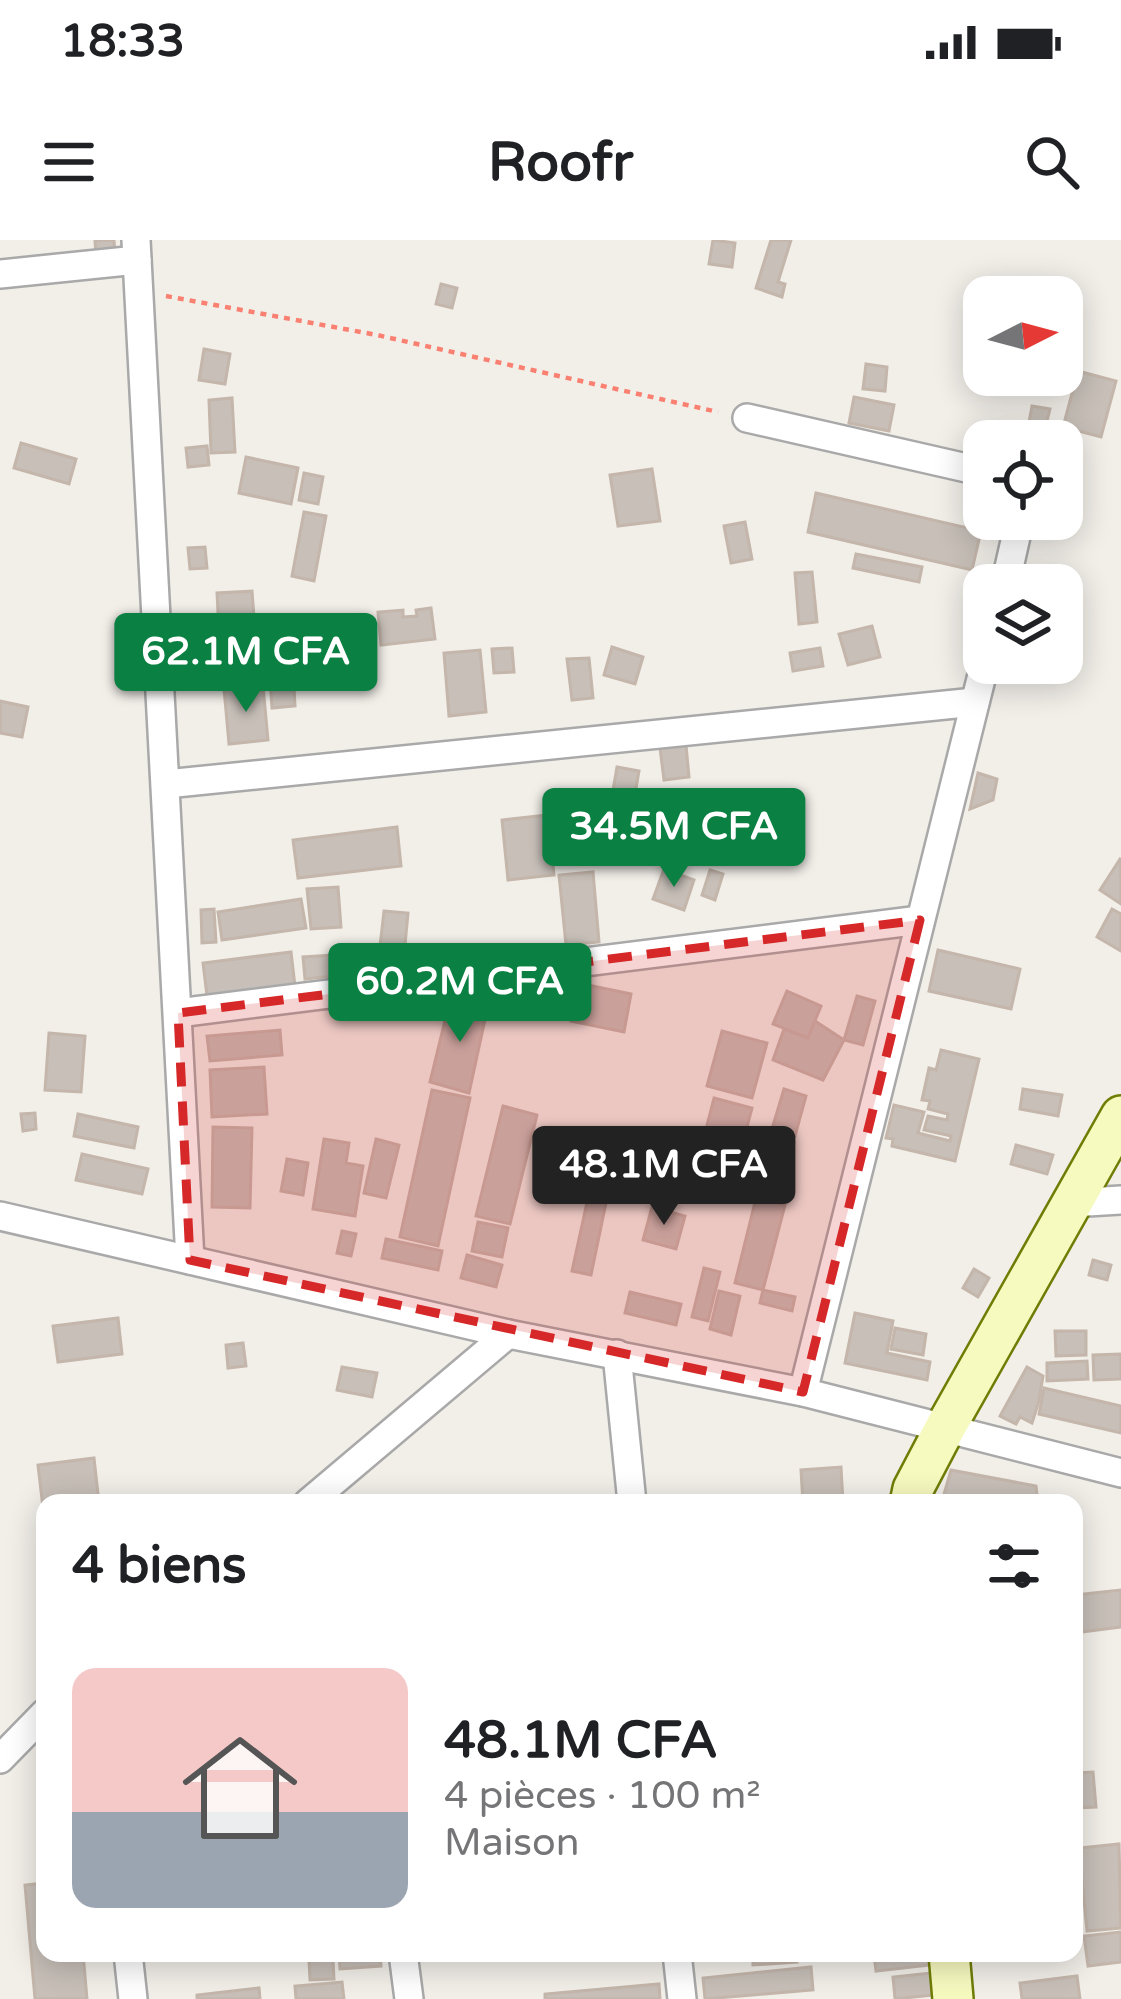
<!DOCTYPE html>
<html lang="fr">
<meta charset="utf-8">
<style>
:root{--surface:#fff;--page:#f6f6f6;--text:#202124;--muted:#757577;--accent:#0b8043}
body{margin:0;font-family:"Varela Round",sans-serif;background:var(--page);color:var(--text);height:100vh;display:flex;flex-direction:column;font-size:45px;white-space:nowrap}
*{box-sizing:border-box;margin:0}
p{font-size:39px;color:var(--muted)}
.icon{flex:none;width:66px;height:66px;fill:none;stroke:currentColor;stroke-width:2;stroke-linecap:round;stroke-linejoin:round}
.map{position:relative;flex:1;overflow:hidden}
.drawer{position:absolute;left:36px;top:1254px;width:1047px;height:468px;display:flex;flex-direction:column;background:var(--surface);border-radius:24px;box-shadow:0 6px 30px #0003}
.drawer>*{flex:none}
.needle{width:78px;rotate:84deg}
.tools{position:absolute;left:963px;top:36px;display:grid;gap:24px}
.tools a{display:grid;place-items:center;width:120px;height:120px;border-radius:24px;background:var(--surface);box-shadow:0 6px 30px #0003;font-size:60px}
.price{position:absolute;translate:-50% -102px;padding:0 27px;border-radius:12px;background:var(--accent);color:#fff;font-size:39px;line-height:78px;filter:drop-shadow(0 3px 6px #0008)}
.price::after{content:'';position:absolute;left:50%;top:72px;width:36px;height:27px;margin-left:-18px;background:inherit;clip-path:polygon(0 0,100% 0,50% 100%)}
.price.active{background:#222;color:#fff}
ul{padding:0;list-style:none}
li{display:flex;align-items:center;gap:36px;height:300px;padding:0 36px}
li span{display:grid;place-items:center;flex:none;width:336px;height:240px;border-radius:24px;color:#555}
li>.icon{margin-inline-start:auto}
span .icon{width:144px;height:144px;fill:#fffc;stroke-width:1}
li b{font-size:51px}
h2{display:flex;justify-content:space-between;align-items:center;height:144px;padding:0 36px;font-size:51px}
.status{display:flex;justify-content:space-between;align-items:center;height:84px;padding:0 60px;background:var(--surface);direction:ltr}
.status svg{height:33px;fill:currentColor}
header{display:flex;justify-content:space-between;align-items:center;height:156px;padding:0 36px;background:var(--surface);font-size:54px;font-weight:700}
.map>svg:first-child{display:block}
.building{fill:#c7bfb8;stroke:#c4b6ab;stroke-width:3}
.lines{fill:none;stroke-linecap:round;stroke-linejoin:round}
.street-casing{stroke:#a9a9a9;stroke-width:32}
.secondary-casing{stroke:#707d05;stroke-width:44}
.path{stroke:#fa8072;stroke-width:4.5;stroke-dasharray:6 6;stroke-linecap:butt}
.street{stroke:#fff;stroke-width:27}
.secondary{stroke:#f7fabf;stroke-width:39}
.marked{fill:#d62828;fill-opacity:0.2;stroke:#d62828;stroke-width:9;stroke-dasharray:24 15;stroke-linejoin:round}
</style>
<div class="status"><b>18:33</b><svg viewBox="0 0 49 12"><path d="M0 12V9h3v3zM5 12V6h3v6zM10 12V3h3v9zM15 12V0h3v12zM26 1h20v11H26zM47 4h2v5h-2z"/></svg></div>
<header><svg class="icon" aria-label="menu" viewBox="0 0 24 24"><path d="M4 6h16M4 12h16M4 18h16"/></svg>Roofr<svg class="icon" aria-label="search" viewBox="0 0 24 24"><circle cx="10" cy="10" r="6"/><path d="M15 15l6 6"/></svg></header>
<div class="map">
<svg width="1121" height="1759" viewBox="0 0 1121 1759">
<rect width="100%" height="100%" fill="#f2efe9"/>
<g class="building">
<polygon points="95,0 114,0 115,17 96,18"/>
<polygon points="713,0 735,3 732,27 709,24"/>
<polygon points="771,0 791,0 778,42 785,44 782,57 756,48"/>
<polygon points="441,44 457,48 452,68 436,64"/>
<polygon points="204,109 230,114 225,144 199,140"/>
<polygon points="866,124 887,127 885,151 863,149"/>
<polygon points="1078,131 1116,141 1101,197 1063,187"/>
<polygon points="854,157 894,165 889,191 849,183"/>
<polygon points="232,158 235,212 211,213 209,160"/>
<polygon points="1032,166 1050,169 1046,185 1029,182"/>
<polygon points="21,203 76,219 69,244 14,228"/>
<polygon points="207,206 209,225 188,227 186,208"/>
<polygon points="246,217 298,228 291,264 239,253"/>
<polygon points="652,229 660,281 618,286 610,235"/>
<polygon points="304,233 323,237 318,264 299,260"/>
<polygon points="816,253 981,291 972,330 808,292"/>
<polygon points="304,272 326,276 314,341 292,336"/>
<polygon points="745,282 752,319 731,323 724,286"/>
<polygon points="205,307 207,328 190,329 188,308"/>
<polygon points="856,314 922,327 919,342 853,328"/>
<polygon points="812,332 817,382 799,384 795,333"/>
<polygon points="252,351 255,390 219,392 217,353"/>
<polygon points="431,368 435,399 381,405 378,372 403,370 403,377 417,376 416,370"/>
<polygon points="872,386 880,417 848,425 839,394"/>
<polygon points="612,407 643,417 635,444 604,435"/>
<polygon points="292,408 295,466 272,468 268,410"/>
<polygon points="512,408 514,432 494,433 492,409"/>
<polygon points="820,408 823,426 793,431 790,413"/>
<polygon points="480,410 486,472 449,476 444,413"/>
<polygon points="589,418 593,458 572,460 567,419"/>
<polygon points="263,446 268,500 229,504 224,449"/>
<polygon points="0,461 28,467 22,497 0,493"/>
<polygon points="686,505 689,537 664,540 660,508"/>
<polygon points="617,527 639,531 634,560 612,556"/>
<polygon points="978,533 997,539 993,560 970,569"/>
<polygon points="618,569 646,578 635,615 607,607"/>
<polygon points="658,569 676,576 661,621 643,615"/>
<polygon points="548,575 554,635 508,640 502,580"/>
<polygon points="397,587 401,626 298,638 293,600"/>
<polygon points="1120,619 1121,620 1121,664 1100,650"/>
<polygon points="664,629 694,640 684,670 653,659"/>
<polygon points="710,630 723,634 715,660 702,655"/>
<polygon points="593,632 599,702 566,705 559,635"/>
<polygon points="338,647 341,687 311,689 307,649"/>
<polygon points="301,659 306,688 222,700 218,672"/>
<polygon points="214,669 216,702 202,703 201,670"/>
<polygon points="1112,669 1121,674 1121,711 1097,697"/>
<polygon points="384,671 408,673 403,726 378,724"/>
<polygon points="938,710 1020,729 1011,769 929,751"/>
<polygon points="291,712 295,746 207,756 203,723"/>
<polygon points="358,714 361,730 349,732 348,715"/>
<polygon points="332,715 334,736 305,739 303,717"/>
<polygon points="578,743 631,754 624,792 571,781"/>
<polygon points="787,751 821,766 808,798 773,784"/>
<polygon points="857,756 875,761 863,805 844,800"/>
<polygon points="489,761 469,853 430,842 449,764"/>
<polygon points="815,781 844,800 823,840 773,820 784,789 808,798"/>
<polygon points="280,790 282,815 210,821 207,796"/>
<polygon points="722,791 767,803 752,858 707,846"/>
<polygon points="49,793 85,796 81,852 45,850"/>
<polygon points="941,810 979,819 955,921 892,906 893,899 886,898 894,865 924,872 918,893 950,901 951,896 924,890 928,876 947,880 948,874 928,869 930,861 922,860 929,828 936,830"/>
<polygon points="264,827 267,874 212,877 210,830"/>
<polygon points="784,849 806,856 795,896 772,889"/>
<polygon points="1023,849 1062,855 1058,876 1020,869"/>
<polygon points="432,850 470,858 438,1006 400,997"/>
<polygon points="714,858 752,868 741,910 703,901"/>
<polygon points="503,866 537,875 510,984 476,976"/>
<polygon points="35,873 36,889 23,891 21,874"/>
<polygon points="78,874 138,887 134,908 74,896"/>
<polygon points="213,887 252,888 250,968 212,967"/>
<polygon points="771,895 794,902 780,956 757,949"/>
<polygon points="324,899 349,903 346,923 363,926 355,976 313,969"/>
<polygon points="376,899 399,905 386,958 364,953"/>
<polygon points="1016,905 1053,915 1047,934 1011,924"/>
<polygon points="82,914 148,929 142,954 76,940"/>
<polygon points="287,919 308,923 303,955 281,951"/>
<polygon points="589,953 607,958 591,1035 572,1031"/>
<polygon points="756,958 785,965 763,1050 735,1043"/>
<polygon points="652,967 685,976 676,1009 643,1000"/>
<polygon points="478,982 508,988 502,1017 472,1011"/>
<polygon points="342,991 356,994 351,1016 337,1013"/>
<polygon points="386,999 442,1011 438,1030 382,1018"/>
<polygon points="467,1015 502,1025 496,1047 461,1038"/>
<polygon points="1093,1020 1111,1025 1107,1040 1089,1035"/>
<polygon points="704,1028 720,1032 708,1081 692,1077"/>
<polygon points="974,1029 989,1038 978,1057 963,1048"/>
<polygon points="763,1050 795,1057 792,1071 760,1063"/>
<polygon points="719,1051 740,1056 731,1095 710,1089"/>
<polygon points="630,1052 681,1064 676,1085 625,1073"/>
<polygon points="855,1073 893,1081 887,1113 930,1122 927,1140 845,1123"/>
<polygon points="118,1078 122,1114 58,1122 53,1086"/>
<polygon points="895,1088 926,1094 923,1115 891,1109"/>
<polygon points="1055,1091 1086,1091 1086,1115 1056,1116"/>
<polygon points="243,1103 246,1126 228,1128 226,1105"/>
<polygon points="1121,1114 1121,1139 1094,1140 1093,1115"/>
<polygon points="1087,1121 1088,1139 1047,1141 1047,1123"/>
<polygon points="342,1127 377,1133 372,1157 337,1150"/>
<polygon points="1027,1127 1043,1136 1039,1161 1032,1183 1020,1177 1016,1184 1000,1176"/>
<polygon points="1044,1148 1121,1166 1121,1193 1039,1174"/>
<polygon points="94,1218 99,1263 45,1263 45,1285 38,1225"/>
<polygon points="841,1227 843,1263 803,1263 801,1230"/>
<polygon points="951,1230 1036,1246 1038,1263 942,1261"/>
<polygon points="1121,1350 1121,1387 1074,1393 1074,1355"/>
<polygon points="1093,1532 1096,1567 1076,1568 1074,1533"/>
<polygon points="1119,1604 1121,1688 1087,1691 1079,1608"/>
<polygon points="1074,1626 1081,1685 1074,1685"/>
<polygon points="45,1643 45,1713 83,1713 87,1759 35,1759 25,1645"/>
<polygon points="1121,1692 1121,1722 1088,1726 1084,1696"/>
<polygon points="339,1713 380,1713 381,1726 340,1729"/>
<polygon points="753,1713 796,1713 797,1722 753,1725"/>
<polygon points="890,1713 929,1713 930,1725 876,1731 874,1715"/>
<polygon points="333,1720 334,1739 310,1740 309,1721"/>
<polygon points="811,1727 813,1750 705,1759 703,1738"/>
<polygon points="932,1733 934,1755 895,1759 893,1737"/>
<polygon points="1077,1736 1080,1759 1022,1759 1020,1743"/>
<polygon points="342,1742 344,1759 296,1759 295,1746"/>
<polygon points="659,1744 660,1759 545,1759 545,1754"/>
<polygon points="259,1748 260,1759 197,1759 197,1755"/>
</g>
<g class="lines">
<defs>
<g id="street">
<polyline points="136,0 190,1020"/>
<polyline points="0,34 137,20"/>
<polyline points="747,178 984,232"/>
<polyline points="1005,345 1020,279"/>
<polyline points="166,544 975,462"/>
<polyline points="178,773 920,680"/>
<polyline points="1071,963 1121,960"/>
<polyline points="0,976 508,1094 803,1152 1121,1233"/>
<polyline points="617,1114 632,1263"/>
<polyline points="803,1152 985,423"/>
<polyline points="308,1263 508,1094"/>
<polyline points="0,1519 45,1473"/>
<polyline points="128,1713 133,1759"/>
<polyline points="403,1713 409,1759"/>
<polyline points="677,1713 682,1759"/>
</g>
<g id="secondary">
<polyline points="910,1263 913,1249 945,1188 1121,876"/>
<polyline points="949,1713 953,1759"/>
</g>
</defs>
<use href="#street" class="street-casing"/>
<use href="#secondary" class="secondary-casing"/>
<polyline class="path" points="166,56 377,95 718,172"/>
<use href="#street" class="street"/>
<use href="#secondary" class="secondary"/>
</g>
<path class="marked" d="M920,680L803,1152L190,1020L178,773Z"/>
</svg>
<div class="tools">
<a><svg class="needle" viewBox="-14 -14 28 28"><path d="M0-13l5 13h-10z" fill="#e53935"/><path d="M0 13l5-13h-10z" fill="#757577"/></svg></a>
<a><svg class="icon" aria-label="locate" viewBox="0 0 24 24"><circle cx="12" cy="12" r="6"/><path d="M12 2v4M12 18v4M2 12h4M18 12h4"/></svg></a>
<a><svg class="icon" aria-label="layers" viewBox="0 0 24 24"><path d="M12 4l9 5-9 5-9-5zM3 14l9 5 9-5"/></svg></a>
</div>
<b class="price" style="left:246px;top:475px">62.1M CFA</b>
<b class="price" style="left:674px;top:650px">34.5M CFA</b>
<b class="price" style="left:460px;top:805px">60.2M CFA</b>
<b class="price active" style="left:664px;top:988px">48.1M CFA</b>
<section class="drawer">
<h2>4 biens<svg class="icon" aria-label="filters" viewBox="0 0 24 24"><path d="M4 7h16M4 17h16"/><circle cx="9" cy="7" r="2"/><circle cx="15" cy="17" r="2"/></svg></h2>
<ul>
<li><span style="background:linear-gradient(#f6c9c9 60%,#9aa5b1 0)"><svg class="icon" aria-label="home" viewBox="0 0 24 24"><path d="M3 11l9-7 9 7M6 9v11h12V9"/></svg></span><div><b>48.1M CFA</b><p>4 pièces · 100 m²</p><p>Maison</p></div></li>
</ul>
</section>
</div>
